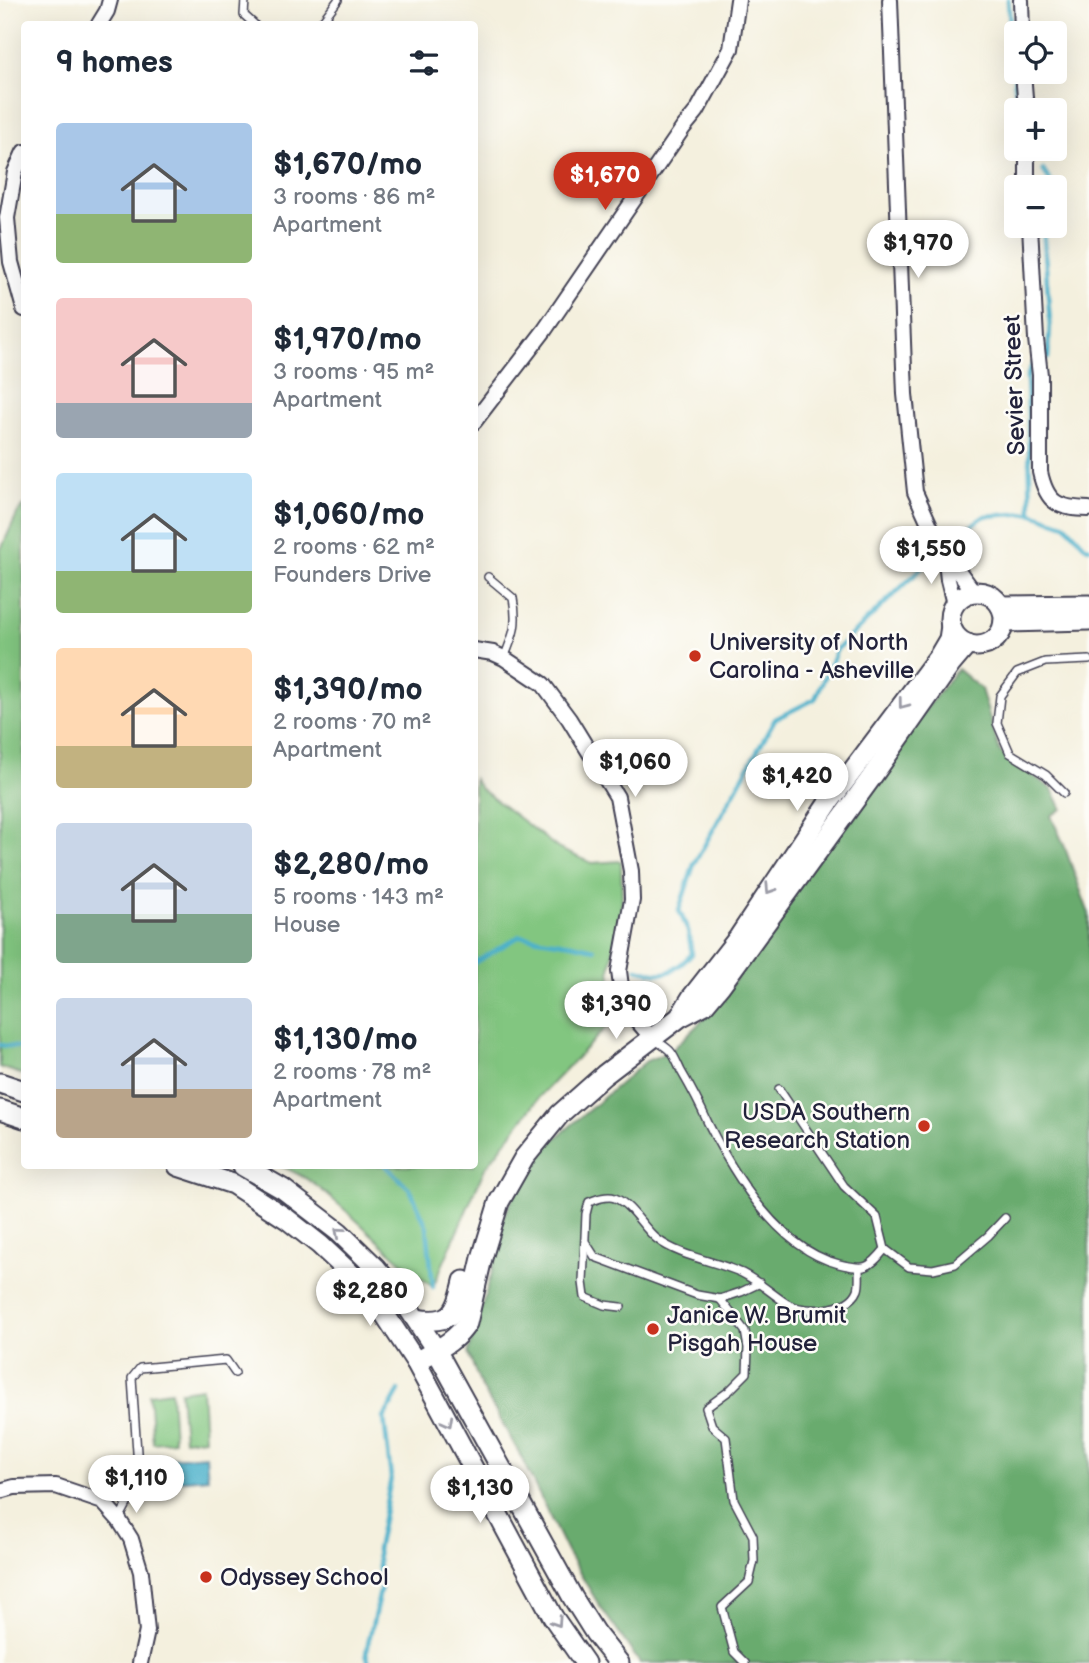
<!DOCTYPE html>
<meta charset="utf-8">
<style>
:root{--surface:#fff;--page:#f2f2f3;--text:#1f2937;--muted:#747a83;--accent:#c8321e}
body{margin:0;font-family:"Balsamiq Sans",sans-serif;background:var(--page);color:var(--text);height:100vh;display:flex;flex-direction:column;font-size:26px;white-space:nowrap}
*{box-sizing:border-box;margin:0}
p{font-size:23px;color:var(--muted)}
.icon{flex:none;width:38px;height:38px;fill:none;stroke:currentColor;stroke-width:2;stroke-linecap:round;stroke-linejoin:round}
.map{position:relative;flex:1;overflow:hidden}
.side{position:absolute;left:21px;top:21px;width:457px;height:1148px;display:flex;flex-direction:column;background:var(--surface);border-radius:7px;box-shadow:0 7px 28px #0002}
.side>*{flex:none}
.tools{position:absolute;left:1004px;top:21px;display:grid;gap:14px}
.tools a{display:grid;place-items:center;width:63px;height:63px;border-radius:7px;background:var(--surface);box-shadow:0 7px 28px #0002;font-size:35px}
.price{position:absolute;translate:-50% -60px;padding:0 16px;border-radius:24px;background:#fff;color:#222;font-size:23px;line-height:46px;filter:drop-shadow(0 2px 4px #0008)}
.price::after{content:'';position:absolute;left:50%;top:42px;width:21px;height:16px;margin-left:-10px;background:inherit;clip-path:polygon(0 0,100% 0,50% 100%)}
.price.selected{background:var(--accent);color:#fff}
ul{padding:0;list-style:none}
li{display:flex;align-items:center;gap:21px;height:175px;padding:0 35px}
li span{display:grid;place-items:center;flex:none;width:196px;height:140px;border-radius:7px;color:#555}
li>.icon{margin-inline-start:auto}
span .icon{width:84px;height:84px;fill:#fffc;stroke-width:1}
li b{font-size:30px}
h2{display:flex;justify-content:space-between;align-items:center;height:84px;padding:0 35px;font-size:30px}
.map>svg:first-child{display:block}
.green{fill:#82c680;stroke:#52745e;stroke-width:2}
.forest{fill:#69ab6e;stroke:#466654;stroke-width:2}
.water{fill:#4cb1cb;stroke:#376a83;stroke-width:2}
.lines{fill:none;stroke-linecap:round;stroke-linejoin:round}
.stream{stroke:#4cb1cb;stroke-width:4.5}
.lane-casing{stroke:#424153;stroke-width:10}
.street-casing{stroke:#424153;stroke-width:18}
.secondary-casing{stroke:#424153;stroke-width:23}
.lane{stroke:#fff;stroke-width:7}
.street{stroke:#fff;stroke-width:14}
.secondary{stroke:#fff;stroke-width:19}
.oneway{stroke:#9c9ca7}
.poi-dot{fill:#c8321e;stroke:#fdfcf7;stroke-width:2.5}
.labels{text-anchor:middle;stroke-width:5;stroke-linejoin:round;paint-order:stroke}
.street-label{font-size:24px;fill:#22223b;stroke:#fdfcf7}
.poi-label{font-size:24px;fill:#22223b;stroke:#fdfcf7;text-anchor:start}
</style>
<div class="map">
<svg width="1089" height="1663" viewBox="0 0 1089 1663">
<rect width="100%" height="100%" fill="#fdfcf7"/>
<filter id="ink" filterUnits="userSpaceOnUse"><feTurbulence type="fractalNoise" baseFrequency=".0143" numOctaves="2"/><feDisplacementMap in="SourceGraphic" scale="14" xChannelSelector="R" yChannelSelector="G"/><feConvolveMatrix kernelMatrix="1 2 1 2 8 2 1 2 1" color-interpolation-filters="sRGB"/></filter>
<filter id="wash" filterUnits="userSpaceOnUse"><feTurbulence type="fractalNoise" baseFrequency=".00686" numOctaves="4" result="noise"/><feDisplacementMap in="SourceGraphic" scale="28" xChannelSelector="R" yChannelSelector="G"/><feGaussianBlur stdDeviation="1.57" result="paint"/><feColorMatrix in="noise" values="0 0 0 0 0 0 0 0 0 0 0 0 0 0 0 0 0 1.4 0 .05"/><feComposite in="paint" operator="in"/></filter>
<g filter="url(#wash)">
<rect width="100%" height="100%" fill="#f4f0de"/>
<g class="green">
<polygon points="24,506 24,1075 0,1067 0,551 18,512"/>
<path d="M474,779L480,788L559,849L592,863L621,861L622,901L610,970L616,1017L541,1095L484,1170L433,1287C389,1256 354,1213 310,1181C301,1175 290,1170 281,1166H474Z"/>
<polygon points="202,1388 205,1438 184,1440 180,1391"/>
<polygon points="171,1391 174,1441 153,1443 149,1394"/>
</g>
<polygon class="forest" points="957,669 981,689 1000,752 1052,789 1062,809 1051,816 1064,845 1089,914 1089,1663 640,1663 599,1605 567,1552 518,1451 481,1386 468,1353 492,1272 498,1229 518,1187 540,1152 646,1061 671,1051 721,1002 823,842"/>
<polygon class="water" points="206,1455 208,1478 160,1482 158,1459"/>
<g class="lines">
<g class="stream">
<polyline points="1008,0 1017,111"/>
<polyline points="1043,170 1054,187"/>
<polyline points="1043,226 1050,324 1048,358"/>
<polyline points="1031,513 1027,377 1033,363"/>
<polyline points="952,538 985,516 1031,513 1066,525 1086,547 1089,548"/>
<polyline points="474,963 520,936 572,944 594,949"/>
<path d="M637,969C666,978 671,974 692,954L688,931L679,910L694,864L775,719L815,699L837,649L931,559"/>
<polyline points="0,1045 24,1048"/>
<polyline points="386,1166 410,1189 427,1227 433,1287"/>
<polyline points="369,1663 366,1653 381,1587 377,1550 391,1478 384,1418 399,1391"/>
</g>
</g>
</g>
<g filter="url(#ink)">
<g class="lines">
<defs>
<g id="lane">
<polyline points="245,0 244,15 254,24"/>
<polyline points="320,24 338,0"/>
<path d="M488,577L513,598C518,624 514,634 504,658"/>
<polyline points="1064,793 1046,775 1010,753 997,723 1000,696 1017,673 1045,662 1089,660"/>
<path d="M654,1039C659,1043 667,1047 671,1052C675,1057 678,1065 681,1071C691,1088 700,1105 708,1123C734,1175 779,1249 839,1264C865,1270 868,1270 885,1249L877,1217L844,1186L779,1089"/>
<polyline points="586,1243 595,1257 697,1295 720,1299 741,1292 760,1283"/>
<polyline points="885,1249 909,1267 933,1269 955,1264 988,1236 1005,1218"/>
<polyline points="720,1299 745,1331 748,1348 747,1373 729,1391 706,1408 712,1426 726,1438 734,1500 753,1536 754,1561 749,1582 722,1607 734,1652 745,1663"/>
<path d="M621,1307L604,1305L585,1297L583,1282L586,1214L589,1202C597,1199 607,1195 615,1198C632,1205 643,1228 657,1239C680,1257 716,1261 742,1273C758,1281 771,1293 786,1303C804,1314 849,1312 858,1290C860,1284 859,1275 859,1268"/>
<polyline points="119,1519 139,1482 132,1378 140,1368 226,1360 235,1373"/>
</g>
<g id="street">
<polyline points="890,0 905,394 915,492 946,561 948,580 954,604"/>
<polyline points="1021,0 1022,33"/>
<polyline points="99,24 107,11 110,0"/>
<polyline points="1023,72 1026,110"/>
<polyline points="1027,149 1027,187"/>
<polyline points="24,152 15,172 7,218 11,262 24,309"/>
<path d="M1030,226L1036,339L1040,375V472C1047,504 1058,508 1089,509"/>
<polyline points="474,422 544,331 683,128 697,111 731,49 738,0"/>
<polyline points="946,561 960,573 974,592"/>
<polyline points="474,650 493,653 504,658 543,684 569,719 617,797 631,871 632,900 619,971 622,994 633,1016 652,1038"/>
<polyline points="0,1491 14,1487 56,1486 103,1502 119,1520 131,1539 141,1572 147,1631 140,1663"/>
</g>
<g id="secondary">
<circle cx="977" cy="619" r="27"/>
<polyline points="1001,606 1089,605"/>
<polyline points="1004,622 1089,620"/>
<polyline points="681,1015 692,997 739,937 829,802 939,656 949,639 951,626"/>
<polyline points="0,1083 24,1091"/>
<polyline points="0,1110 24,1118"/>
<polyline points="178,1166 233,1184 287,1219 320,1245 352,1275 378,1304 416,1362 553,1617 585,1663"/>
<polyline points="243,1166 283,1189 339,1232 375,1267 403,1300 436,1350 573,1598 595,1633 619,1663"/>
<path d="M417,1319C452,1325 457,1312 464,1281"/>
<path d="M416,1362C434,1351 456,1342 467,1323L482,1258L499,1202L524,1158L560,1114L604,1075L680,1017L705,1004L720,986L871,778L951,664L968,644"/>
</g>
</defs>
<use href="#lane" class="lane-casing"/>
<use href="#street" class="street-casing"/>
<use href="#secondary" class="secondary-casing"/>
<use href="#lane" class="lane"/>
<use href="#street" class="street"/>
<use href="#secondary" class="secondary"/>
</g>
<defs><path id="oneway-chevron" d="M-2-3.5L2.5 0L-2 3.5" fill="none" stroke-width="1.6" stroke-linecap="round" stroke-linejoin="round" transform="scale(1.75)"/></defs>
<g class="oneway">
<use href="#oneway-chevron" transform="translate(903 704) rotate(127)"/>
<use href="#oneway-chevron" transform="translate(770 889) rotate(123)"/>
<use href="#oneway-chevron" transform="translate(339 1232) rotate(-139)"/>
<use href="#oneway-chevron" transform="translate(448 1422) rotate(62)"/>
<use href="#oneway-chevron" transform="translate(557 1622) rotate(57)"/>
</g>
</g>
<g class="poi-dot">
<circle cx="695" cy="656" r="7"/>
<circle cx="924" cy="1126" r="7"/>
<circle cx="653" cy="1329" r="7"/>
<circle cx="206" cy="1577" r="7"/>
</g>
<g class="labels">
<g class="street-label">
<text transform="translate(1014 385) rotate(-92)" y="8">Sevier Street</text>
</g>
<g class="poi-label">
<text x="709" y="650">University of North<tspan x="709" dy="28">Carolina - Asheville</tspan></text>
<text x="910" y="1120" text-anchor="end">USDA Southern<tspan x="910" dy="28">Research Station</tspan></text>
<text x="667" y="1323">Janice W. Brumit<tspan x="667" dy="28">Pisgah House</tspan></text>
<text x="220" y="1585">Odyssey School</text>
</g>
</g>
</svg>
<div class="tools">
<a><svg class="icon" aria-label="locate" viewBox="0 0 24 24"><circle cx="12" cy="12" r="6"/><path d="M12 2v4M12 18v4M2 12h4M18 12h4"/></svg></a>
<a>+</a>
<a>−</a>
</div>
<b class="price selected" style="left:605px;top:212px">$1,670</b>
<b class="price" style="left:918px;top:280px">$1,970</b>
<b class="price" style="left:931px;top:586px">$1,550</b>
<b class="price" style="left:635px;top:799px">$1,060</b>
<b class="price" style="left:797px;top:813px">$1,420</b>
<b class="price" style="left:616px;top:1041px">$1,390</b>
<b class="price" style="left:370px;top:1328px">$2,280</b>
<b class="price" style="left:136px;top:1515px">$1,110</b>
<b class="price" style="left:480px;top:1525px">$1,130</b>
<section class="side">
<h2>9 homes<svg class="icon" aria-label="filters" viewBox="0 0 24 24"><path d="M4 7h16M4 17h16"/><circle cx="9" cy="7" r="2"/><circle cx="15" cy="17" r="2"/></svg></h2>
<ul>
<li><span style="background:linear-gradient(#a9c7e8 65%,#8fb573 0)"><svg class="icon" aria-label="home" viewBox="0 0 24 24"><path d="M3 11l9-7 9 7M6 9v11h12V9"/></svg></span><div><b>$1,670/mo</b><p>3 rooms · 86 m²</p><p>Apartment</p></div></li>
<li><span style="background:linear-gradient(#f6c9c9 75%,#9aa5b1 0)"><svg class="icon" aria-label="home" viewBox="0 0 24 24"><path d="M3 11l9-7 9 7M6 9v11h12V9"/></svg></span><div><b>$1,970/mo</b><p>3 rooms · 95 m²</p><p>Apartment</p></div></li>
<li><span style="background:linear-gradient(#bfe0f5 70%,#8fb573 0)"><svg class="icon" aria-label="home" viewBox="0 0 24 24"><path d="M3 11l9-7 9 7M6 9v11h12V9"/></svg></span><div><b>$1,060/mo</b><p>2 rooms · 62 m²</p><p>Founders Drive</p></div></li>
<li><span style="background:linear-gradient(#ffd9b3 70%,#c2b280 0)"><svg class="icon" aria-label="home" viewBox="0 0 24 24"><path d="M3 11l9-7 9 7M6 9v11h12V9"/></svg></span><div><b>$1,390/mo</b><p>2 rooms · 70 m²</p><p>Apartment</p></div></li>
<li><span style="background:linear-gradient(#c9d6e8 65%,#7fa58c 0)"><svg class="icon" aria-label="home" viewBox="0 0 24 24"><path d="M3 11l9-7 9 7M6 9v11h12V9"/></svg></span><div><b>$2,280/mo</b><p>5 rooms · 143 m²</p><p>House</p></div></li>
<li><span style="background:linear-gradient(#c9d6e8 65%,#b9a48a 0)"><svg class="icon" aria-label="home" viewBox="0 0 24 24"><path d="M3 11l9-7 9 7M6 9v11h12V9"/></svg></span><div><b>$1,130/mo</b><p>2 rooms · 78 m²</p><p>Apartment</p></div></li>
</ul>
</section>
</div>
